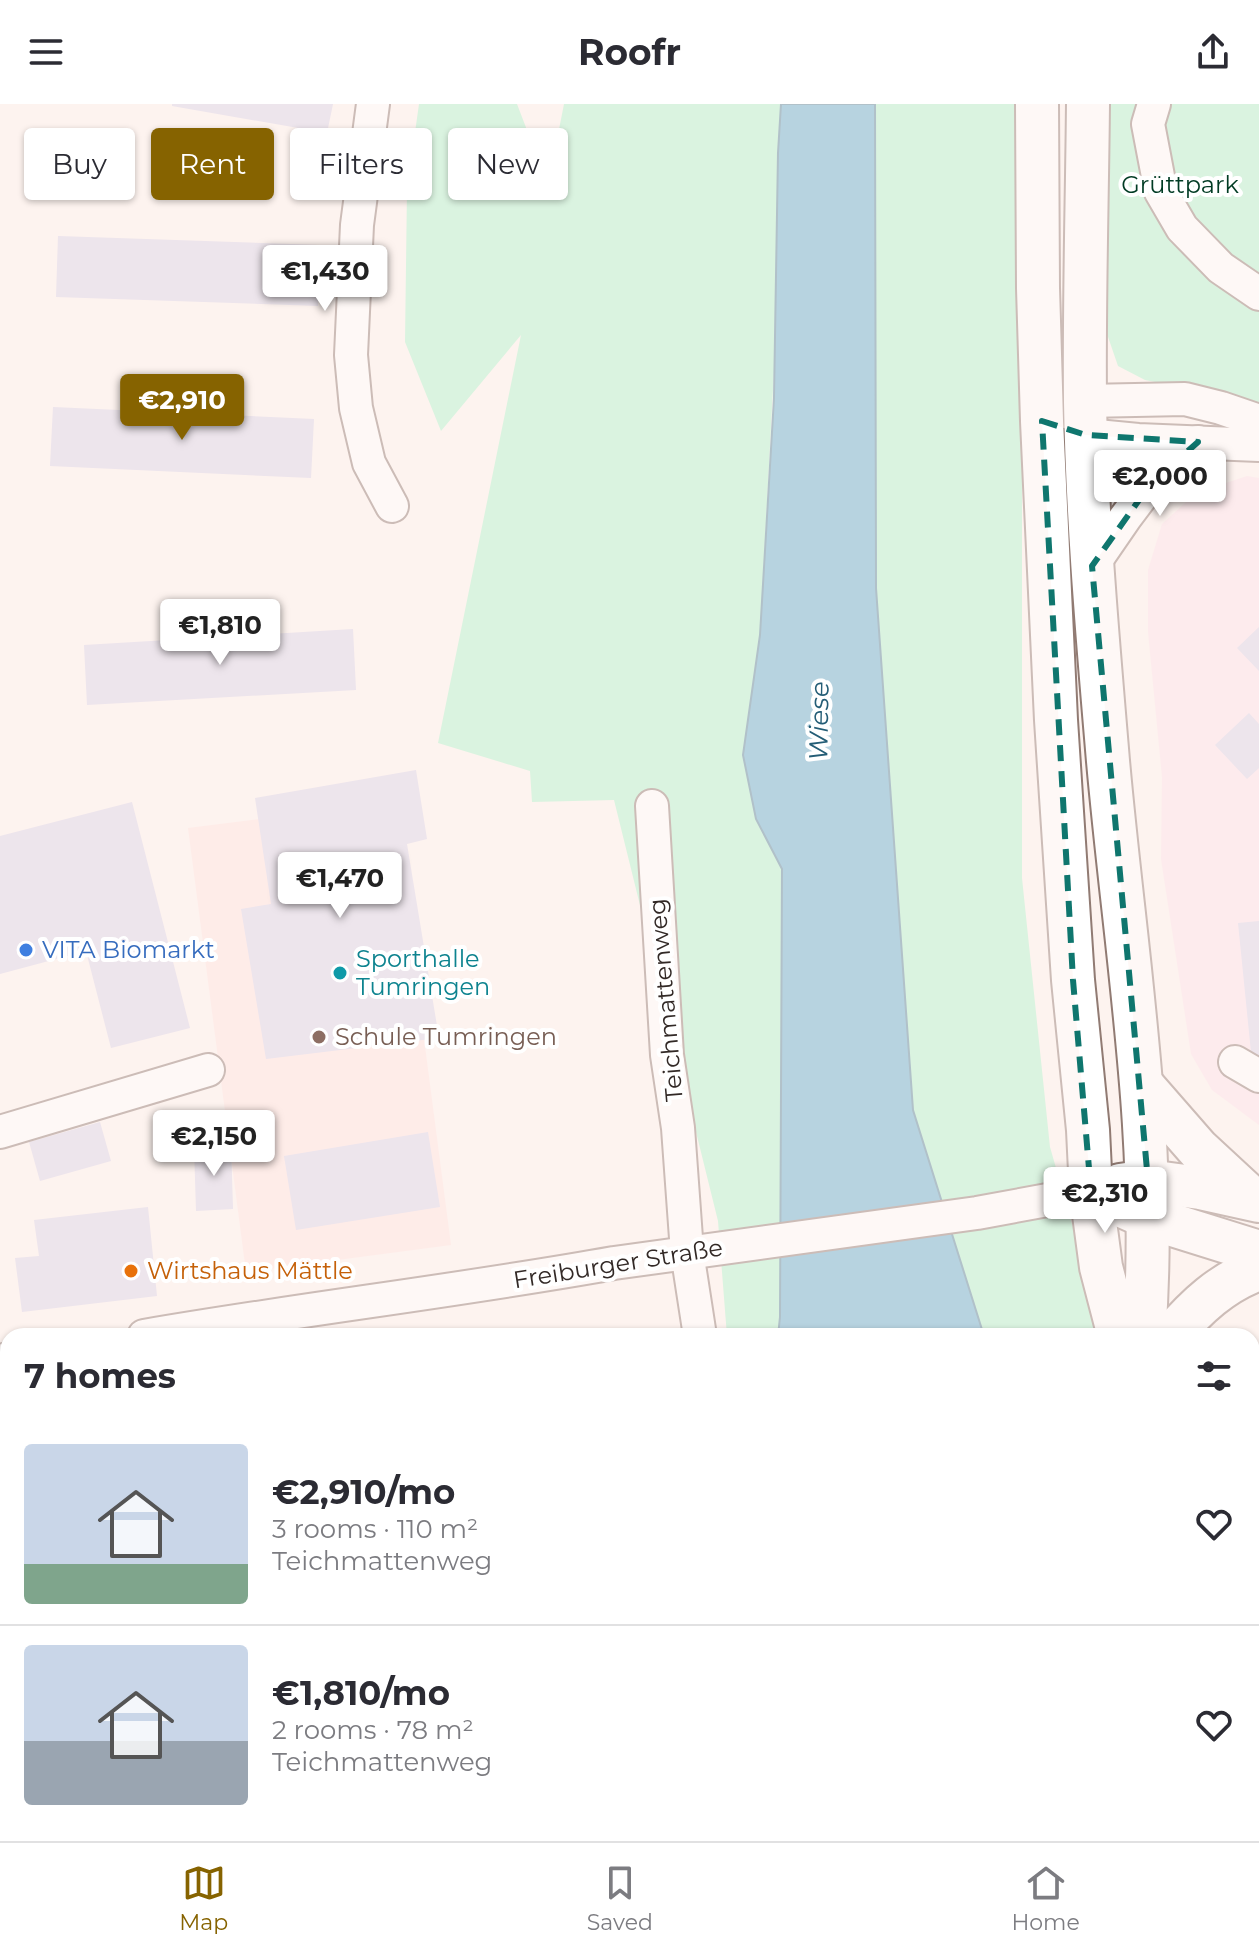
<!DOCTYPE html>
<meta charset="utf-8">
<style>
:root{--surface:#fff;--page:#f2f2f3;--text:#2b2b33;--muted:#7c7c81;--line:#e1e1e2;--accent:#866300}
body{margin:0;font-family:Montserrat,sans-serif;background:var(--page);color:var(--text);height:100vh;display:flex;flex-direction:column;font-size:30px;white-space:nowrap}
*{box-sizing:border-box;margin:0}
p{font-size:26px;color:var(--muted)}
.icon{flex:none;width:44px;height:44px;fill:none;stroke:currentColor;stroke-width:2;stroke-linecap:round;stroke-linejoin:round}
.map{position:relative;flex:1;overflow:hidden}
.drawer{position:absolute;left:0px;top:1224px;width:1260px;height:514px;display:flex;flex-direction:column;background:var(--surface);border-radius:24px 24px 0 0;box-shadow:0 2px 6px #0004}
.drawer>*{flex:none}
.hud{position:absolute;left:24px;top:24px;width:800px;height:72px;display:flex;gap:16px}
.price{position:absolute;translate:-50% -68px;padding:0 18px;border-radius:8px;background:#fff;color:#222;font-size:26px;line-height:52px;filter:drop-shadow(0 2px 4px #0008)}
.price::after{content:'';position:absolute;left:50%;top:48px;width:24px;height:18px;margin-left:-12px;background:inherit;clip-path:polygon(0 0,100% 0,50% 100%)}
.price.active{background:var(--accent);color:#fff}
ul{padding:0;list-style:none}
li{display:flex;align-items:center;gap:24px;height:200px;padding:0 24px}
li+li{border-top:2px solid var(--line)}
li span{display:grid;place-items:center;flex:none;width:224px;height:160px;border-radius:8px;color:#555}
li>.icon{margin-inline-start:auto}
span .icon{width:96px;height:96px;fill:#fffc;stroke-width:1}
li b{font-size:34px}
h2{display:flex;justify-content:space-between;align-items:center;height:96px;padding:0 24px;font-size:34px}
.chip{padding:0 28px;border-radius:8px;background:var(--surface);box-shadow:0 2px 6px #0004;font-size:28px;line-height:72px}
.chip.active{background:var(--accent);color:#fff}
header{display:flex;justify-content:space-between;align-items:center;height:104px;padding:0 24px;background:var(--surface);font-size:36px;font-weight:700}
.dock{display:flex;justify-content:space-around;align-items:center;height:112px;border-top:2px solid var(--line);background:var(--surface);font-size:22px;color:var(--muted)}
.dock a{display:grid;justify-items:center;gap:4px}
.dock .active{color:var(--accent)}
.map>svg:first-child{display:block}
.commercial{fill:#fde3eb}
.education{fill:#ffe4e1}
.green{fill:#b0f3ce}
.water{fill:#63adcf;stroke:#54859c;stroke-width:2}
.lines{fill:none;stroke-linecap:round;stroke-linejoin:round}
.canal{stroke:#63adcf;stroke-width:34}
.building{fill:#d9d4e9}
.minor-casing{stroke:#917b73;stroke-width:36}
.major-casing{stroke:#917b73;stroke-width:46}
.minor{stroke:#fff;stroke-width:32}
.major{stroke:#fff;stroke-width:42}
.marked{fill:none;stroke:#0f766e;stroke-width:6;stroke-dasharray:16 10;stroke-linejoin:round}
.shop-dot{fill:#3f7fe0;stroke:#fff;stroke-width:3}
.culture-dot{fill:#0f9aa8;stroke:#fff;stroke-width:3}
.education-dot{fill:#8d6e63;stroke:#fff;stroke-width:3}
.food-dot{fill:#e8710a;stroke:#fff;stroke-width:3}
.labels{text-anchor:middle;stroke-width:8;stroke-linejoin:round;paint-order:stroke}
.park-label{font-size:24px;fill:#003b23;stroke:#fff}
.shop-label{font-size:24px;fill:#366cbe;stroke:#fff;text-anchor:start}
.culture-label{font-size:24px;fill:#0d838f;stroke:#fff;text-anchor:start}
.street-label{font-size:24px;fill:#322926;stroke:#fff}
.education-label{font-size:24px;fill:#785e54;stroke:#fff;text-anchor:start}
.food-label{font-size:24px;fill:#c56008;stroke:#fff;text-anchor:start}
.water-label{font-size:26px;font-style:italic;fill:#245d76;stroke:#fff}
</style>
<header><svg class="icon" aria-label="menu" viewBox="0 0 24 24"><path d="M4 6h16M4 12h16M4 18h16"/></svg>Roofr<svg class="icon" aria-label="share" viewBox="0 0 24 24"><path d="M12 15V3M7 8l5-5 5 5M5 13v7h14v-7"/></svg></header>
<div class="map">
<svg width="1259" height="1737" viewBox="0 0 1259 1737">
<rect width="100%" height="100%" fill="#fdf3ef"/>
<g class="commercial">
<polygon points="1247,372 1259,374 1259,1021 1212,986 1191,950 1161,755 1162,673 1148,528 1148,466 1162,420 1196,389"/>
<polygon points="1252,1609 1259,1621 1259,1737 1146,1737 1146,1730 1252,1730"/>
<polygon points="380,1730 730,1730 731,1737 380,1737"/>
</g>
<polygon class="education" points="393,698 451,1141 246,1168 188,724"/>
<g class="green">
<polygon points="419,0 517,0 548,81 564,0 781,0 778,49 774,267 760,531 743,651 756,715 782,765 780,1213 778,1232 727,1232 718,1117 614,696 532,698 530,667 438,639 521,231 441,327 405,238 407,85"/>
<polygon points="875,0 1022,0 1022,774 1050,1043 1104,1232 984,1232 913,1006 876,484"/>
<polygon points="1100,0 1259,0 1259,299 1145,276 1118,262 1107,230 1099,29"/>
<polygon points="1013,1730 1072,1730 1071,1737 1012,1737"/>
</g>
<g class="water">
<polygon points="781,0 875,0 876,484 913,1006 984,1232 778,1232 780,1213 782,765 756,715 743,651 760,531 774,294 778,49"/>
<polygon points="837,1730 1013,1730 1012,1737 839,1737"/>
</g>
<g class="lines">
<polyline class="canal" points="1252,1567 1259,1579"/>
</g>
<g class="building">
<polygon points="172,0 333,0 327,29 172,2"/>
<polygon points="58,132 320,141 318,202 56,193"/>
<polygon points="53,303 314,315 311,374 50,362"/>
<polygon points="1259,523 1259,567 1237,544"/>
<polygon points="353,525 356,586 87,601 84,541"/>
<polygon points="1249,609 1259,620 1259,664 1247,675 1215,641"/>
<polygon points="416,666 427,735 407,740 439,934 266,955 241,805 271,800 255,694"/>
<polygon points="132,698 190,924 111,944 86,847 0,870 0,732"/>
<polygon points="1259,817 1259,957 1252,958 1238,819"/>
<polygon points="100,1018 111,1057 40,1077 29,1038"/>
<polygon points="428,1028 440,1103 296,1126 284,1052"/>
<polygon points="231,1041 233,1105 196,1107 194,1043"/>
<polygon points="148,1103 157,1192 22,1208 15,1154 39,1152 34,1116"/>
<polygon points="1259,1366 1259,1416 1257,1417 1252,1382 1252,1367"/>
<polygon points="1259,1454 1259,1480 1252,1468 1252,1455"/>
<polygon points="172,1730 219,1730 221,1737 174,1737"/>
<polygon points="557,1730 704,1730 705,1737 557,1737"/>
</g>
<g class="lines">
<defs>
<g id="minor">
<polyline points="373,0 357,121 351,251 356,304 369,359 392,402"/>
<polyline points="1154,0 1148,20 1161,88 1182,124 1221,164 1259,190"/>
<polyline points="1085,297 1185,295 1221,304 1259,317"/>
<polyline points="1086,331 1138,336 1259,341"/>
<polyline points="1092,462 1125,414 1149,382 1198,338"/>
<polyline points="652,702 667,951 678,1024 687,1148 700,1232"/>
<polyline points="1235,958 1259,972"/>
<polyline points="0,1028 208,966"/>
<path d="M144,1232C300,1205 458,1187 614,1159L977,1109L1091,1088"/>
<polyline points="0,1257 8,1255"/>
<polyline points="0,1375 8,1410"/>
<polyline points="84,1730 86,1737"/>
<polyline points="349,1730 350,1737"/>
<polyline points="772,1730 773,1737"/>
</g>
<g id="major">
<polyline points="1037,0 1038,184 1042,317 1056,616 1073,876 1088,1026 1091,1088 1101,1163 1119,1232"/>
<path d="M1088,0C1087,99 1084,199 1085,298C1087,418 1098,538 1108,657C1125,848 1159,1039 1144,1232"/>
<polyline points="1143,982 1198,1045 1250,1093"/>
<polyline points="1120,1081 1148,1077 1200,1084 1259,1097"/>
<polyline points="1122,1102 1147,1113 1259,1148"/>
<path d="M1171,1232C1196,1203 1222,1178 1259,1165"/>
<polyline points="1107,1737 1107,1730"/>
</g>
</defs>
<use href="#minor" class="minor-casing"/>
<use href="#major" class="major-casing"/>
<use href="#minor" class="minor"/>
<use href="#major" class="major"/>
</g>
<path d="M0 0H1259V1737H0ZM1042,317L1086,331L1198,338L1149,382L1092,462L1148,1077L1091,1088L1073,876Z" fill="#fdf3ef" fill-opacity=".55" fill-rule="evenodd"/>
<path class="marked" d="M1042,317L1086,331L1198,338L1149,382L1092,462L1148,1077L1091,1088L1073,876Z"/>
<circle class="shop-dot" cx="26" cy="846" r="8"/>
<circle class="culture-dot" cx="340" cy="869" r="8"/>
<circle class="education-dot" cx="319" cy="933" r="8"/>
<circle class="food-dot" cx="131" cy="1167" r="8"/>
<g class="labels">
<g class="park-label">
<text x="1180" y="89">Grüttpark</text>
</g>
<g class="shop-label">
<text x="42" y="854">VITA Biomarkt</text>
</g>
<g class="culture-label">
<text x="356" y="863">Sporthalle<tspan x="356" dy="28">Tumringen</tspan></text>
</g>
<g class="street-label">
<text transform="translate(666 896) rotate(-95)" y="8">Teichmattenweg</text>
<text transform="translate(618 1160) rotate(-9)" y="8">Freiburger Straße</text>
</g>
<g class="education-label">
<text x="335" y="941">Schule Tumringen</text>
</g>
<g class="food-label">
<text x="147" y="1175">Wirtshaus Mättle</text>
</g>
<g class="water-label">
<text transform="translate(819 617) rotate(-89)" y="9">Wiese</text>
</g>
</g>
</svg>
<b class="price" style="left:325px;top:209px">€1,430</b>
<b class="price active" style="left:182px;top:338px">€2,910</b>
<b class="price" style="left:1160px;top:414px">€2,000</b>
<b class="price" style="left:220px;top:563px">€1,810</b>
<b class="price" style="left:340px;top:816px">€1,470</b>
<b class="price" style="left:214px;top:1074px">€2,150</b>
<b class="price" style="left:1105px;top:1131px">€2,310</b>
<div class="hud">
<a class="chip">Buy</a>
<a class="chip active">Rent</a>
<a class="chip">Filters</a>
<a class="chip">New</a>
</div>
<section class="drawer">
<h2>7 homes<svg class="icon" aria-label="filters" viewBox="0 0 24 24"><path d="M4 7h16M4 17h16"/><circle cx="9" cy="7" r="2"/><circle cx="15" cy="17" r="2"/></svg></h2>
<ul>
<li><span style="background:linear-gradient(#c9d6e8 75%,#7fa58c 0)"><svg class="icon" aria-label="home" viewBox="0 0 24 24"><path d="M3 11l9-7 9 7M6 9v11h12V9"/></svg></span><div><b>€2,910/mo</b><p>3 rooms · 110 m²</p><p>Teichmattenweg</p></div><svg class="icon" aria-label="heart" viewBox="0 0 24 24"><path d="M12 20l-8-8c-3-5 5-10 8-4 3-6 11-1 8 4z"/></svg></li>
<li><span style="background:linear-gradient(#c9d6e8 60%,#9aa5b1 0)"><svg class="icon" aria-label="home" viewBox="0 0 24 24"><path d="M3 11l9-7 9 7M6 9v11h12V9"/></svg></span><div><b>€1,810/mo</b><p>2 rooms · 78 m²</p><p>Teichmattenweg</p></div><svg class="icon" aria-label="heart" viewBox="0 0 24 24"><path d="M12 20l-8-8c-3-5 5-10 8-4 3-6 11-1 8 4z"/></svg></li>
</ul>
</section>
</div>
<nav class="dock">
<a class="active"><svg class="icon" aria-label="map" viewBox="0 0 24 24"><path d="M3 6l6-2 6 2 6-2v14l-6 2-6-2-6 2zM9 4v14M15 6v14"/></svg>Map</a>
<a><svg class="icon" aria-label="saved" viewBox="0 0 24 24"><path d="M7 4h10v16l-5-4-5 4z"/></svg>Saved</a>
<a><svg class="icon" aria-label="home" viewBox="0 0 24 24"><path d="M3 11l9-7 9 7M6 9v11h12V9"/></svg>Home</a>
</nav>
